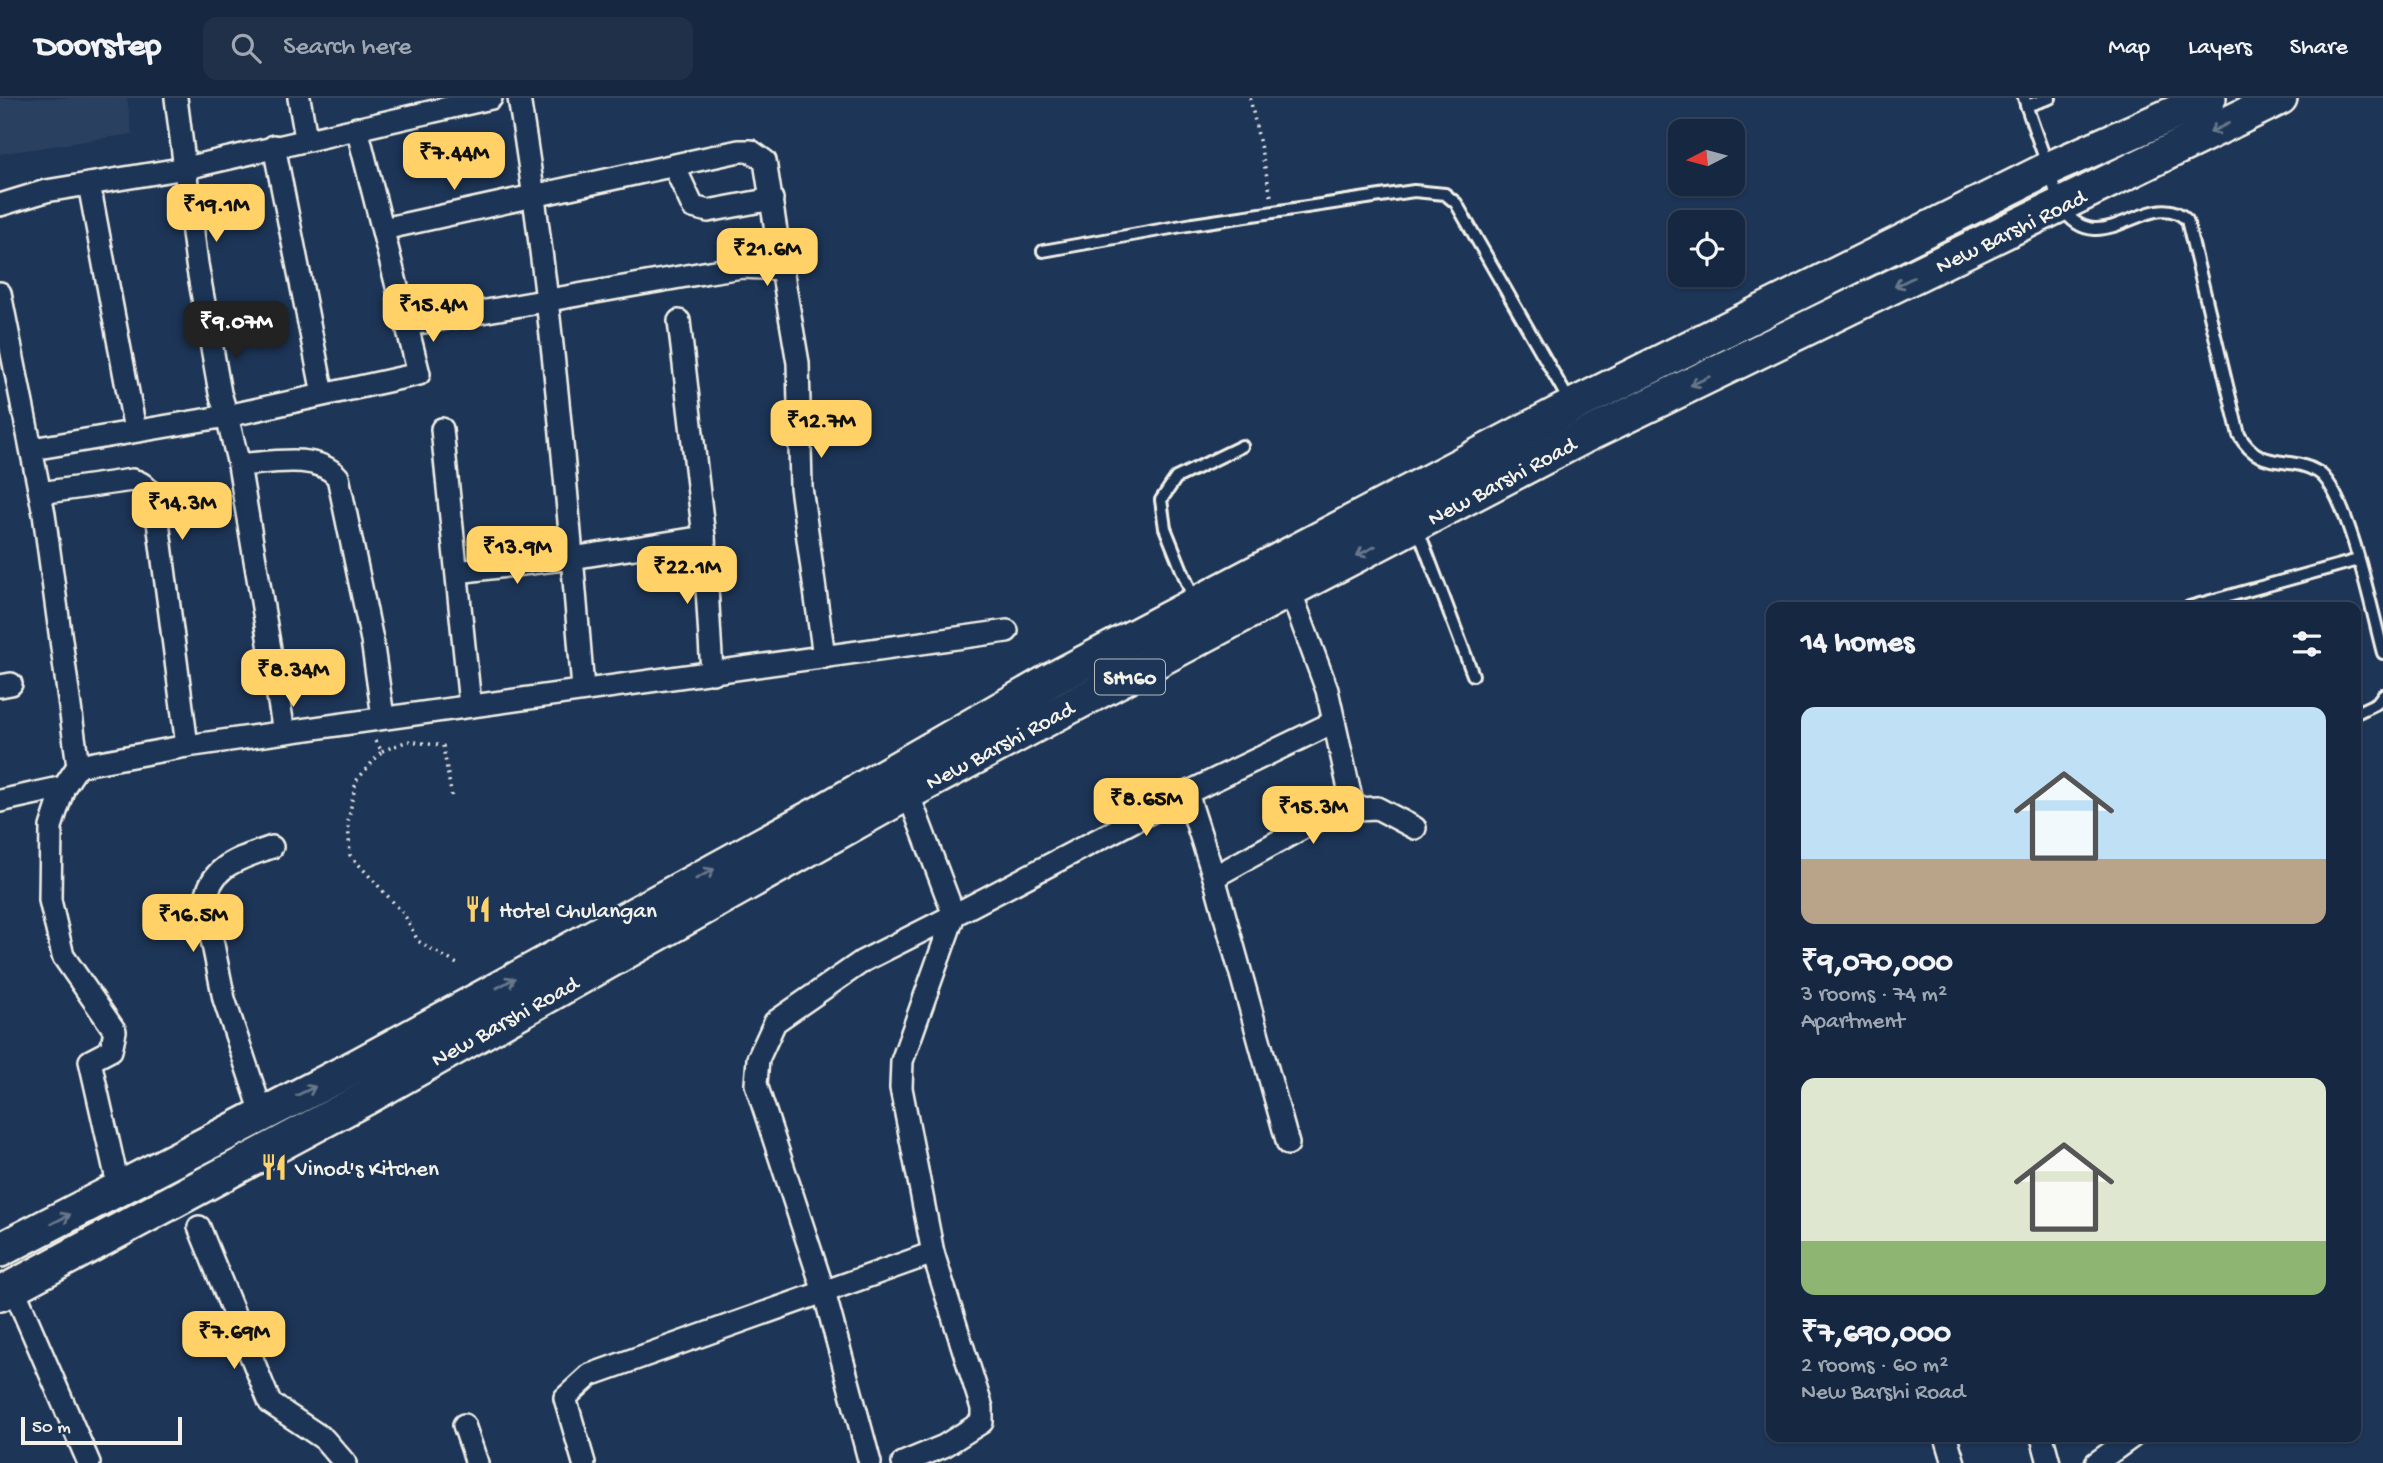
<!DOCTYPE html>
<meta charset="utf-8">
<style>
:root{--surface:#162841;--page:#1f3048;--text:#f1f3f6;--muted:#9ea6b1;--line:#35445a;--accent:#ffd166}
body{margin:0;font-family:"Gochi Hand",sans-serif;background:var(--page);color:var(--text);height:100vh;display:flex;flex-direction:column;font-size:26px;white-space:nowrap}
*{box-sizing:border-box;margin:0}
p{font-size:23px;color:var(--muted)}
.icon{flex:none;width:38px;height:38px;fill:none;stroke:currentColor;stroke-width:2;stroke-linecap:round;stroke-linejoin:round}
.map{position:relative;flex:1;overflow:hidden}
.side{position:absolute;left:1766px;top:504px;width:595px;height:840px;display:flex;flex-direction:column;background:var(--surface);border-radius:14px;box-shadow:0 2px 5px #0004,0 0 0 2px var(--line)}
.side>*{flex:none}
.needle{width:46px;rotate:264deg}
.tools{position:absolute;left:1668px;top:21px;display:grid;gap:14px}
.tools a{display:grid;place-items:center;width:77px;height:77px;border-radius:14px;background:var(--surface);box-shadow:0 2px 5px #0004,0 0 0 2px var(--line);font-size:35px}
.scale{position:absolute;left:21px;bottom:18px;width:161px;box-sizing:border-box;padding-left:7px;border:4px solid #f4f1e8;border-top:0;font-size:19px;line-height:24px;white-space:nowrap;color:#f4f1e8;-webkit-text-stroke:5px #1d3557;paint-order:stroke}
.price{position:absolute;translate:-50% -60px;padding:0 16px;border-radius:14px;background:var(--accent);color:#111;font-size:23px;line-height:46px;filter:drop-shadow(0 2px 4px #0008)}
.price::after{content:'';position:absolute;left:50%;top:42px;width:21px;height:16px;margin-left:-10px;background:inherit;clip-path:polygon(0 0,100% 0,50% 100%)}
.price.selected{background:#222;color:#fff}
ul{padding:0;list-style:none}
li{display:grid;align-content:center;gap:14px;height:371px;padding:0 35px}
li span{display:grid;place-items:center;height:217px;border-radius:14px;color:#555}
li>.icon{margin-inline-start:auto}
span .icon{width:126px;height:126px;fill:#fffc;stroke-width:1}
li b{font-size:30px}
h2{display:flex;justify-content:space-between;align-items:center;height:84px;padding:0 35px;font-size:30px}
header{display:flex;align-items:center;gap:42px;box-sizing:border-box;height:98px;padding:0 35px;background:var(--surface);border-bottom:2px solid var(--line)}
header strong{font-size:33px}
nav{display:flex;gap:38px;margin-inline-start:auto;font-size:24px}
.search{width:490px;height:63px;background:var(--page);display:flex;align-items:center;gap:18px;box-sizing:border-box;padding:0 24px;border-radius:14px;color:var(--muted);font-size:26px}
.map>svg:first-child{display:block}
.built{fill:#2a4060}
.lines{fill:none;stroke-linecap:round;stroke-linejoin:round}
.service-casing{stroke:#f4f1e8;stroke-width:16}
.minor-casing{stroke:#f4f1e8;stroke-width:26}
.primary-casing{stroke:#f4f1e8;stroke-width:38}
.path{stroke:#f4f1e8;stroke-width:3.5;stroke-dasharray:2 5;stroke-linecap:butt}
.service{stroke:#1d3557;stroke-width:10}
.minor{stroke:#1d3557;stroke-width:21}
.primary{stroke:#1d3557;stroke-width:33}
.oneway{stroke:#68778a}
.labels{text-anchor:middle;stroke-width:5;stroke-linejoin:round;paint-order:stroke}
.shield{fill:#1d3557;stroke:#b4b9bc;stroke-width:2}
.shield-label{font-size:21px;font-weight:bold;fill:#f4f1e8}
.street-label{font-size:23px;fill:#f4f1e8;stroke:#1d3557}
.poi-label{font-size:23px;fill:#f4f1e8;stroke:#1d3557;text-anchor:start}
</style>
<header>
<strong>Doorstep</strong>
<div class="search"><svg class="icon" aria-label="search" viewBox="0 0 24 24"><circle cx="10" cy="10" r="6"/><path d="M15 15l6 6"/></svg>Search here</div>
<nav><a>Map</a><a>Layers</a><a>Share</a></nav>
</header>
<div class="map">
<svg width="2383" height="1365" viewBox="0 0 2383 1365">
<rect width="100%" height="100%" fill="#1d3557"/>
<filter id="ink" filterUnits="userSpaceOnUse"><feTurbulence type="fractalNoise" baseFrequency=".0143" numOctaves="2"/><feDisplacementMap in="SourceGraphic" scale="14" xChannelSelector="R" yChannelSelector="G"/><feConvolveMatrix kernelMatrix="1 2 1 2 8 2 1 2 1" color-interpolation-filters="sRGB"/></filter>
<g filter="url(#ink)">
<polygon class="built" points="0,0 127,0 132,36 0,56"/>
<g class="lines">
<defs>
<g id="service">
<path d="M2024,0C2032,26 2042,52 2051,77C2054,87 2056,100 2061,108C2099,169 2151,85 2187,122L2239,337C2261,375 2288,356 2318,374C2348,393 2373,518 2383,555"/>
<polyline points="2026,8 2050,0"/>
<polyline points="1043,153 1193,126 1414,93 1445,96 1456,105 1571,306"/>
<polyline points="1417,429 1473,577"/>
<polyline points="1194,502 1165,430 1161,402 1176,380 1242,348"/>
<polyline points="2189,509 2358,462"/>
<polyline points="2356,615 2377,605 2383,597"/>
</g>
<g id="minor">
<polyline points="176,0 197,166 220,295 227,318 419,276 357,30"/>
<polyline points="299,0 306,40"/>
<path d="M519,0C551,195 567,393 583,591"/>
<polyline points="274,48 323,296"/>
<polyline points="674,68 693,109 708,113 772,101"/>
<polyline points="89,86 135,332"/>
<polyline points="0,107 46,93 186,70 491,0"/>
<polyline points="383,131 739,53 751,53 765,63 782,171 742,169 709,174 407,227"/>
<polyline points="782,171 798,265 801,389 824,559"/>
<polyline points="0,195 44,416 78,668"/>
<polyline points="442,331 470,607"/>
<polyline points="32,351 227,318 239,367 284,634"/>
<path d="M239,367C270,365 316,354 338,379L372,542L383,619"/>
<path d="M40,395L132,382C147,385 150,394 156,408L187,648"/>
<polyline points="704,439 712,575"/>
<polyline points="457,474 572,460 704,439 679,223"/>
<polyline points="1290,492 1327,592 1353,709"/>
<polyline points="0,588 11,586"/>
<polyline points="1187,695 1214,779 1288,1046"/>
<polyline points="0,703 64,689"/>
<polyline points="1214,779 1335,712 1377,710 1415,730"/>
<path d="M262,1015L224,901L205,807C209,767 239,761 272,749"/>
<polyline points="119,1091 90,963 111,952 115,933 63,858 50,802 51,729 64,689 78,668 187,648 1007,533"/>
<polyline points="199,1129 270,1305 324,1341 345,1365"/>
<polyline points="13,1189 89,1365"/>
<polyline points="464,1327 477,1365"/>
<polyline points="1946,1339 1954,1365"/>
<polyline points="2042,1339 2049,1365"/>
<polyline points="584,1365 565,1300 590,1277 933,1155 901,990 902,963 954,817 1187,695 1334,624"/>
<polyline points="870,1365 824,1194 756,986 758,961 775,924 863,863 954,817 908,695"/>
<polyline points="903,1365 944,1348 982,1324 982,1310 933,1155"/>
<polyline points="2096,1365 2132,1339"/>
</g>
<g id="primary">
<polyline points="0,1152 359,967 823,713 1051,582 1572,308 2048,71 2209,0"/>
<polyline points="0,1196 366,1000 908,695 1290,492 1583,339 2280,0"/>
</g>
</defs>
<use href="#service" class="service-casing"/>
<use href="#minor" class="minor-casing"/>
<use href="#primary" class="primary-casing"/>
<g class="path">
<polyline points="1250,0 1271,98"/>
<polyline points="375,643 382,653 356,683 348,724 350,757 404,816 418,843 457,866"/>
<polyline points="382,653 408,643 443,648 452,700"/>
</g>
<use href="#service" class="service"/>
<use href="#minor" class="minor"/>
<use href="#primary" class="primary"/>
</g>
<defs><path id="oneway-shaft" d="M-6 0H5M1.5-3L5.5 0L1.5 3" fill="none" stroke-width="1.6" stroke-linecap="round" stroke-linejoin="round" transform="scale(1.75)"/></defs>
<g class="oneway">
<use href="#oneway-shaft" transform="translate(2219 30) rotate(154)"/>
<use href="#oneway-shaft" transform="translate(1904 184) rotate(154)"/>
<use href="#oneway-shaft" transform="translate(1700 283) rotate(154)"/>
<use href="#oneway-shaft" transform="translate(1366 453) rotate(153)"/>
<use href="#oneway-shaft" transform="translate(705 776) rotate(-28)"/>
<use href="#oneway-shaft" transform="translate(506 885) rotate(-29)"/>
<use href="#oneway-shaft" transform="translate(306 993) rotate(-26)"/>
<use href="#oneway-shaft" transform="translate(61 1121) rotate(-27)"/>
</g>
</g>
<defs>
<symbol id="restaurant-bare" viewBox="-9 -9 18 18"><path d="M-5-6h1v4h1v-4h1v4h1v-4h1v5L-1.5 .5V6h-2V.5L-5-1ZM5-6V6H3V1.5H1.5Q1.5-4 5-6Z" fill="#ffd166" stroke="#1d3557" stroke-width="2.5" paint-order="stroke"/></symbol>
</defs>
<g fill-rule="evenodd">
<use href="#restaurant-bare" x="459" y="792" width="38" height="38"/>
<use href="#restaurant-bare" x="255" y="1050" width="38" height="38"/>
</g>
<g class="labels">
<rect class="shield" x="1095" y="561.5" width="70" height="35" rx="5"/>
<g class="shield-label">
<text x="1130" y="586">SH160</text>
</g>
<g class="street-label">
<text transform="translate(2010 132) rotate(-26)" y="8">New Barshi Road</text>
<text transform="translate(1501 382) rotate(-28)" y="8">New Barshi Road</text>
<text transform="translate(999 646) rotate(-28)" y="8">New Barshi Road</text>
<text transform="translate(504 922) rotate(-29)" y="8">New Barshi Road</text>
</g>
<g class="poi-label">
<text x="499" y="819">Hotel Chulangan</text>
<text x="295" y="1077">Vinod's Kitchen</text>
</g>
</g>
</svg>
<div class="tools">
<a><svg class="needle" viewBox="-14 -14 28 28"><path d="M0-13l5 13h-10z" fill="#e53935"/><path d="M0 13l5-13h-10z" fill="#9ea6b1"/></svg></a>
<a><svg class="icon" aria-label="locate" viewBox="0 0 24 24"><circle cx="12" cy="12" r="6"/><path d="M12 2v4M12 18v4M2 12h4M18 12h4"/></svg></a>
</div>
<div class="scale">50 m</div>
<b class="price" style="left:454px;top:94px">₹7.44M</b>
<b class="price" style="left:216px;top:146px">₹19.1M</b>
<b class="price" style="left:767px;top:190px">₹21.6M</b>
<b class="price" style="left:433px;top:246px">₹15.4M</b>
<b class="price selected" style="left:236px;top:263px">₹9.07M</b>
<b class="price" style="left:821px;top:362px">₹12.7M</b>
<b class="price" style="left:182px;top:444px">₹14.3M</b>
<b class="price" style="left:517px;top:488px">₹13.9M</b>
<b class="price" style="left:687px;top:508px">₹22.1M</b>
<b class="price" style="left:293px;top:611px">₹8.34M</b>
<b class="price" style="left:1146px;top:740px">₹8.65M</b>
<b class="price" style="left:1313px;top:748px">₹15.3M</b>
<b class="price" style="left:193px;top:856px">₹16.5M</b>
<b class="price" style="left:234px;top:1273px">₹7.69M</b>
<section class="side">
<h2>14 homes<svg class="icon" aria-label="filters" viewBox="0 0 24 24"><path d="M4 7h16M4 17h16"/><circle cx="9" cy="7" r="2"/><circle cx="15" cy="17" r="2"/></svg></h2>
<ul>
<li><span style="background:linear-gradient(#bfe0f5 70%,#b9a48a 0)"><svg class="icon" aria-label="home" viewBox="0 0 24 24"><path d="M3 11l9-7 9 7M6 9v11h12V9"/></svg></span><div><b>₹9,070,000</b><p>3 rooms · 74 m²</p><p>Apartment</p></div></li>
<li><span style="background:linear-gradient(#dfe7d0 75%,#8fb573 0)"><svg class="icon" aria-label="home" viewBox="0 0 24 24"><path d="M3 11l9-7 9 7M6 9v11h12V9"/></svg></span><div><b>₹7,690,000</b><p>2 rooms · 60 m²</p><p>New Barshi Road</p></div></li>
</ul>
</section>
</div>
